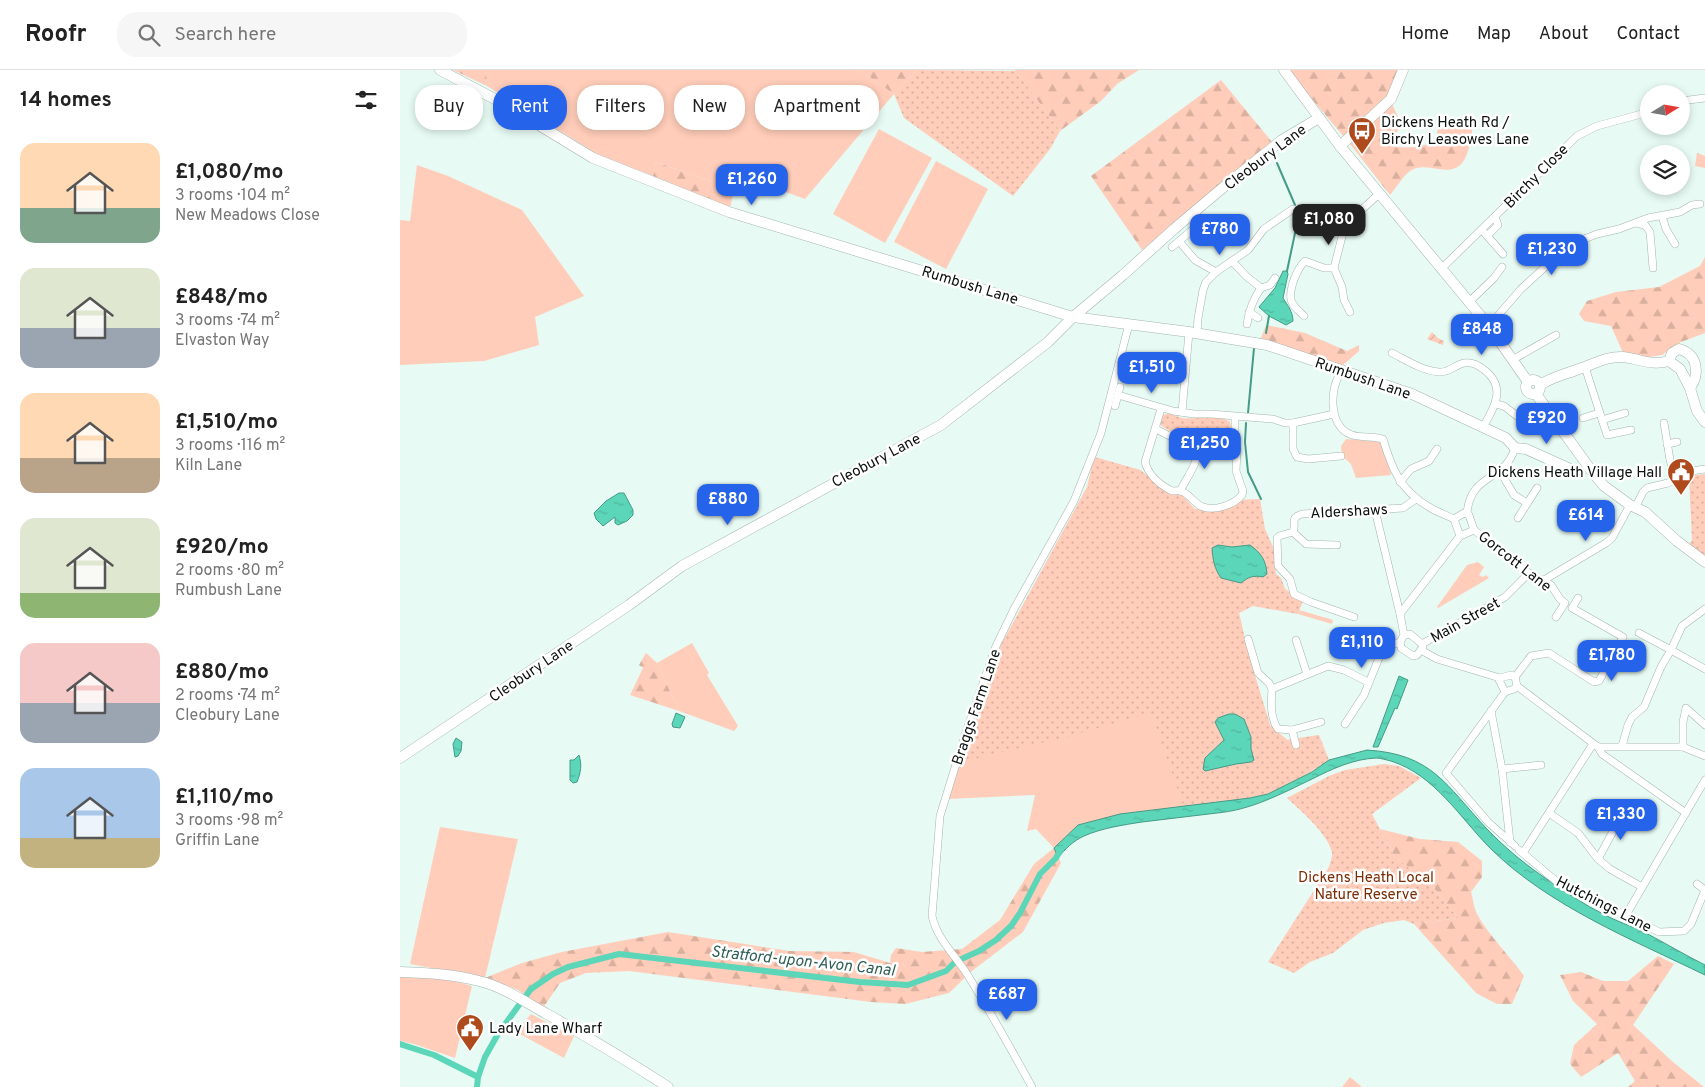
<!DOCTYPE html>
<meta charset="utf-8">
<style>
:root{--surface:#fff;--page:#f6f6f6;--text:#222;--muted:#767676;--line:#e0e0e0;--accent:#2563eb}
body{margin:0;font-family:Overpass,sans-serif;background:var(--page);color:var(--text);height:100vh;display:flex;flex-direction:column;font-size:19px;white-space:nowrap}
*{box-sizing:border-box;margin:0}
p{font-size:16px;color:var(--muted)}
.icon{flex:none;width:28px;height:28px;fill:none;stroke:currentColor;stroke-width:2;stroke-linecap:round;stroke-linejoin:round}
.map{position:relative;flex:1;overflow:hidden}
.side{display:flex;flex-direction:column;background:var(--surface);width:400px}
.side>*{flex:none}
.top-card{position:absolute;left:15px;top:15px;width:475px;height:45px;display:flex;gap:10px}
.needle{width:32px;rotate:79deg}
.controls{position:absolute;left:1240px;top:15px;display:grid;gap:10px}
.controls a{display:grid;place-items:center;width:50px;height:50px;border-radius:50%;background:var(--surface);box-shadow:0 2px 8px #0003;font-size:25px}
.price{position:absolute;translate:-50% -42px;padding:0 11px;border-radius:10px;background:var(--accent);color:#fff;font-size:16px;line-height:32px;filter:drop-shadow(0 1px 2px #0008)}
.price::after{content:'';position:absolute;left:50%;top:30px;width:15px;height:11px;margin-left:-8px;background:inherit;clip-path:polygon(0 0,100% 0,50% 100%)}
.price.current{background:#222;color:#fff}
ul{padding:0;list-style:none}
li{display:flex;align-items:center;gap:15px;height:125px;padding:0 20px}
li span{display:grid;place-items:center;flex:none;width:140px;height:100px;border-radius:15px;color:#555}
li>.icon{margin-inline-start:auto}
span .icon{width:60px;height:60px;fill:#fffc;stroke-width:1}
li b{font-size:21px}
h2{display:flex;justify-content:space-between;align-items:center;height:60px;padding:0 20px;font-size:21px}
.pill{padding:0 18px;border-radius:20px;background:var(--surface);box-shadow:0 2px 8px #0003;font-size:18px;line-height:45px}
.pill.current{background:var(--accent);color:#fff}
header{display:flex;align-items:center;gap:30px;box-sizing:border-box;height:70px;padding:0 25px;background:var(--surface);border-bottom:1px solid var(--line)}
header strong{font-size:24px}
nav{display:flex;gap:28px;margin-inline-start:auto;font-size:18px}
.search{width:350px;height:45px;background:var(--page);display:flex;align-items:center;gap:12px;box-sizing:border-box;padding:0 18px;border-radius:20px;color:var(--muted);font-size:19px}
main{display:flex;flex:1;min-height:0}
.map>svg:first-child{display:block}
.grass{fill:#ffcdb9}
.forest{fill:url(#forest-firs)}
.park{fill:url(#park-dots)}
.garden{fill:url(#garden-furrows)}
.water{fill:url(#water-ripples);stroke:#449b86}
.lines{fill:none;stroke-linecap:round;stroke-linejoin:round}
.stream{stroke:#449b86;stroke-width:2}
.canal{stroke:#5cd6b8;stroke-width:6}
.street-casing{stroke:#a3b5af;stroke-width:8}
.secondary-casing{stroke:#a3b5af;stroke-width:11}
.street{stroke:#fff;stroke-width:7}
.secondary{stroke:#fff;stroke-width:10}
.labels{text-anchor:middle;stroke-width:5;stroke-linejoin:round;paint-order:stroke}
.poi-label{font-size:15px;fill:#0c1210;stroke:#fff;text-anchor:start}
.street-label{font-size:15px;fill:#0c1210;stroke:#fff}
.park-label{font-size:15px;fill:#7b2d05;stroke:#fff}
.water-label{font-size:16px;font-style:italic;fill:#2d6052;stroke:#fff}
</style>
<header>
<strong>Roofr</strong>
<div class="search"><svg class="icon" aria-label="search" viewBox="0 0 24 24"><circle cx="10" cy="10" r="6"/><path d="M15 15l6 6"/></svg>Search here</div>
<nav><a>Home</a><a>Map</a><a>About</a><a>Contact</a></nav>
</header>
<main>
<section class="side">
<h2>14 homes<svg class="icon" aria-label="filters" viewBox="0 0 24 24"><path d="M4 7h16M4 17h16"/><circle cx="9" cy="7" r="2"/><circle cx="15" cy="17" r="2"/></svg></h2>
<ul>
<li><span style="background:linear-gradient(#ffd9b3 65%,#7fa58c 0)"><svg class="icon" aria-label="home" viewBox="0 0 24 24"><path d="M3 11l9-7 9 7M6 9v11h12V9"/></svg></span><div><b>£1,080/mo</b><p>3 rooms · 104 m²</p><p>New Meadows Close</p></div></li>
<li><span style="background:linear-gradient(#dfe7d0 60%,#9aa5b1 0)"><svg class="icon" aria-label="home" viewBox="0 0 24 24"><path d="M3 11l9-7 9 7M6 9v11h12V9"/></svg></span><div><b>£848/mo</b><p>3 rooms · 74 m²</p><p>Elvaston Way</p></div></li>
<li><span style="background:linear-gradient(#ffd9b3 65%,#b9a48a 0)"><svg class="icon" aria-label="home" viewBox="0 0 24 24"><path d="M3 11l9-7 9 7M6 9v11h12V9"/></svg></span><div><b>£1,510/mo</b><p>3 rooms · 116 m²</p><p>Kiln Lane</p></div></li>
<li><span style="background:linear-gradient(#dfe7d0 75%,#8fb573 0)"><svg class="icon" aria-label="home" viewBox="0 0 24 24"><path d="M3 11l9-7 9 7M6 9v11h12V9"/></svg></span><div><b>£920/mo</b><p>2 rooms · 80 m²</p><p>Rumbush Lane</p></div></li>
<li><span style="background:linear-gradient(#f6c9c9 60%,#9aa5b1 0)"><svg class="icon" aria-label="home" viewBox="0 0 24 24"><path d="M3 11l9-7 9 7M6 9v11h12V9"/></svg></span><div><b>£880/mo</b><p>2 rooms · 74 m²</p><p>Cleobury Lane</p></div></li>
<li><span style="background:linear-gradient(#a9c7e8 70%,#c2b280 0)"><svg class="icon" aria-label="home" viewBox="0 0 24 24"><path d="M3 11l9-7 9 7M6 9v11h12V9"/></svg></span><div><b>£1,110/mo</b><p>3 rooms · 98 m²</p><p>Griffin Lane</p></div></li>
</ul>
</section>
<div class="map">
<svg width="1305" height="1017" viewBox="0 0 1305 1017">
<defs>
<pattern id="forest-firs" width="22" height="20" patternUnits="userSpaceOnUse" patternTransform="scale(1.25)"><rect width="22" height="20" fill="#ffcdb9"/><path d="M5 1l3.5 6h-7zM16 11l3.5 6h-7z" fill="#d9af9e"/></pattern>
<pattern id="park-dots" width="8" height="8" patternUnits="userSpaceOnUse" patternTransform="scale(1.25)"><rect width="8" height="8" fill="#ffcdb9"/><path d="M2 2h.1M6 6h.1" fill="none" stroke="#d9af9e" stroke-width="1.8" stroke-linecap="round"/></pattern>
<pattern id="garden-furrows" width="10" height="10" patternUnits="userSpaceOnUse" patternTransform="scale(1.25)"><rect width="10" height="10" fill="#ffcdb9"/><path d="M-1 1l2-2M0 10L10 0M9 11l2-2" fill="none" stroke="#d9af9e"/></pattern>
<pattern id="water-ripples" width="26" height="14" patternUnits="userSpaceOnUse" patternTransform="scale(1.25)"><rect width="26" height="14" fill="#5cd6b8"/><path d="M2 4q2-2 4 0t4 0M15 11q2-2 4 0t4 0" fill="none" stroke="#4fb79d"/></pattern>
</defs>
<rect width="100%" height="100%" fill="#e7faf4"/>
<g class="grass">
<polygon points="86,0 460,0 494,24 405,129 341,106 334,120 256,92 253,106 197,84 87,16"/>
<polygon points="479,59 532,88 485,173 433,144"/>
<polygon points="536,91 588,119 546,199 494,172"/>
<polygon points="17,95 48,106 122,140 184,226 135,247 139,275 84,291 0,295 0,150 10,151"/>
<polygon points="946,369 983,372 991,405 956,408 951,394 942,386 941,376"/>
<polygon points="694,387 740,400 766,420 782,425 839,543 848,583 870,655 887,670 919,665 850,728 678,755 654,778 636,759 627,761 635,725 548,729 601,575 687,417"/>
<polygon points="1078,492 1084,497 1079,505 1083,507 1086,505 1089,508 1038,538 1037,537 1067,495"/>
<polygon points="899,540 933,550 932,554 898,544"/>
<polygon points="292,573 309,603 307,605 338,656 334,661 279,641 257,593"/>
<polygon points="40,757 118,769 85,908 10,894"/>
<polygon points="0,906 40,907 72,916 55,988 14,974 0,971"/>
<polygon points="131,944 174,966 164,988 116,962"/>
<polygon points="950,1007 962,1017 942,1017"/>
</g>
<g class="forest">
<polygon points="53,0 86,0 87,16"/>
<polygon points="460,0 517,0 494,24"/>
<polygon points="615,0 739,0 717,14 701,31 660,61"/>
<polygon points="890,0 1000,0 991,24 945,68 900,15"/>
<polygon points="821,10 872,72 742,180 691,106"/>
<path d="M992,34L1002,55L993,67L995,77C1010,78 1024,78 1037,69L1038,44L1073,55C1071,66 1070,83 1062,93C1049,109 1026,90 1010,101C1002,107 996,118 990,125L950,74Z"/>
<polygon points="1297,83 1305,86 1305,98 1295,96"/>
<polygon points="256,92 334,120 330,138 253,106"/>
<polygon points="1305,187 1305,263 1281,272 1262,285 1242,288 1224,285 1211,256 1184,251 1179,244 1187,231 1216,222 1259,217 1300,196"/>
<polygon points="866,255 905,263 947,281 959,275 959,281 942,296 900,283 861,268"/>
<polygon points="246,583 257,593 279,641 230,625 243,598 239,595"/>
<path d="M980,759L1020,769L1058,772L1082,791V807L1071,822C1073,829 1074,838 1077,844C1089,866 1110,886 1124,906L1112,934H1097L1076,923L1014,854L1058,848L1033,817L994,786Z"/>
<polygon points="654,778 661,793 623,862 572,901 549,923 505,934 471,932 229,901 186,903 160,913 143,938 118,920 85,908 122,893 162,882 268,862 389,881 454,882 490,893 491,885 496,878 522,882 562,879 600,850 634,794"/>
<polygon points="1258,886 1274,894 1233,955 1273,992 1304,1017 1228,1017 1235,1011 1218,983 1181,1007 1170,994 1174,975 1197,954 1173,931 1160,905 1181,902 1203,911 1228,911"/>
</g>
<g class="park">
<polygon points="517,0 616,1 660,61 650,79 613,126 504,48 494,24"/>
<path d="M770,343C774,345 778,347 782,348C800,351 811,340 830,352L832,366L827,370L820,371L798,365L791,369L781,370C778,367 775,364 772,362C763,357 756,355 763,345Z"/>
<path d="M694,387L740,400L766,420L782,425L795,439L813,438L836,430L860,429L865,459L874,479L876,504L881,508L885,519L903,531L898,544L853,536L839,543L848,583L870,655L887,670L919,665L929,690C910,703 889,716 868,724C842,733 811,734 784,737L751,643L666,667L561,692L601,575L688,418Z"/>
<polygon points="1305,404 1305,487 1289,475 1292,470 1289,406"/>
<path d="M984,694L999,696L1021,708L972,744L994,786L1033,817L1058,848L1014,854L1004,850L984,853L963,860L933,883L910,892L894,903L868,892L929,797C930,793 933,786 932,782C927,763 901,741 887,728L929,706L945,700Z"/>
</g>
<polygon class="garden" points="1032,262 1038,268 1044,271 1043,275 1027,269"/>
<g class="water">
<path d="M883,201H887L888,204L883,228C888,236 893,242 893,251L886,255L869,246L859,237L875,218Z"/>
<polygon points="219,423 224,423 233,440 233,445 227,451 218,455 215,453 215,447 203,456 196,449 194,443 206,431"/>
<path d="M818,475L832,477L850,475C861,483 866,490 867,504L863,507C854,505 848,507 841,513L821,508C814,498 813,490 812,478Z"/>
<polygon points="999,606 1008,610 997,639 995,638 978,677 973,677"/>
<polygon points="276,643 285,647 280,658 273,657 272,654"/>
<polygon points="829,644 835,644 844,649 851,667 851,679 854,690 851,692 836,694 805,701 803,699 805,688 824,670 815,652 818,648"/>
<polygon points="56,668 62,672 61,681 58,686 55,687 53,674"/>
<path d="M967,680C1032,684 1046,715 1086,758C1106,779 1127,796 1151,812C1167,823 1185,835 1203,844C1216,851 1231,856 1244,862C1265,873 1285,885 1305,895V905C1233,870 1149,836 1091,779C1060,748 1035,705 991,691C986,690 981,688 976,688C953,689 932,699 912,709C881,724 851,740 817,743C792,746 767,749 742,752C723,755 702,758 684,766C673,771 665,779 658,788L654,778L678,755L720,744L850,728L868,724L912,702L929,690Z"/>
<path d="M179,685C182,695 181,702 177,712L173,713L170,710V690H174Z"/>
</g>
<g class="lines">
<g class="stream">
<polyline points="877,93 895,135"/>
<polyline points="887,201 898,149"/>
<polyline points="866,263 869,246"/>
<polyline points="848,343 854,278"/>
<polyline points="846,353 845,372 848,402 861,429"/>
</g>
<g class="canal">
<polyline points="0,974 34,985 78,1007"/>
<polyline points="77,1017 78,1007 85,987 98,964 119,935 131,919 153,904 168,897 219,884 460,912 508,915 546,901 555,892 579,881 596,870 611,856 620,843 640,804 656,788 661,779"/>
</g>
<defs>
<g id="street">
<polyline points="1281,31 1305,28"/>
<polyline points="1262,146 1266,159 1275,174"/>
<polyline points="1236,153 1245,155 1250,162 1253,198"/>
<polyline points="1082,160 1103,184"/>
<polyline points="1087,166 1098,155 1095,147"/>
<polyline points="779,171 795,190 816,202"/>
<polyline points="772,177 791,161"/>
<polyline points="832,191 846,206 861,218 870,215 875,208"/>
<polyline points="934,198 945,155"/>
<polyline points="1041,199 1177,66 1197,56 1249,42"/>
<polyline points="1069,232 1094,208 1102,197"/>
<polyline points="849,242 858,248"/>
<path d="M904,246C899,241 893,237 891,230C889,218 897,199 905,191L924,198H934L942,217L944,230L950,242"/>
<path d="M847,254C849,240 853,229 861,218"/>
<polyline points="1089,256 1121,219 1169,175 1197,164 1219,159 1248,148 1280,142 1292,135 1300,134"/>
<polyline points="797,263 798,248 803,220 806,212 816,202 848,180 864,159 893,139 938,157 945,155 980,123"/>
<path d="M992,283C1006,290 1023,301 1039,302C1049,303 1055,295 1064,293C1071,292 1078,295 1083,299C1107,316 1095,337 1083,357"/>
<polyline points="1112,290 1156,265"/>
<polyline points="1185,297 1207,365 1231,360"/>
<path d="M942,301C929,317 928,357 952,365C962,368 973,366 983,369C992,399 1000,420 1029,437C1037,442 1046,445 1054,449"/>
<polyline points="718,325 773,341 794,344 811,344 873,349 885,353 893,353 934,344"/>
<polyline points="1096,334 1104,336 1117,346"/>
<polyline points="715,336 720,317"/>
<path d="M761,339L745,392C748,404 759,414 770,420C774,422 777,420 781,421C790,424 794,434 803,437C815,441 834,435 842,425L843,421L836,401L837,381L835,373V347"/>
<polyline points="782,342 789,262"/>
<polyline points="1183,348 1199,343"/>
<polyline points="1202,350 1225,343"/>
<polyline points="893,353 893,379 897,387 908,389 941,386"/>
<polyline points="1264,353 1270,390 1276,410"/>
<polyline points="756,359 783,373 799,370 835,373"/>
<polyline points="1267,374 1277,372"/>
<polyline points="1100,401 1114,425 1127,433"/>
<polyline points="1000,412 1011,399 1029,391 1037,379"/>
<path d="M780,421C791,400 798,395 799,370"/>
<polyline points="1235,438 1243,422 1247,418 1268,413 1292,401 1305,399"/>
<polyline points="975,440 1000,544"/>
<polygon points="1064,443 1069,445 1074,460 1060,466 1054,449"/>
<path d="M1067,443C1071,402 1104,413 1115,378"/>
<polyline points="1118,448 1137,418"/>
<polyline points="1074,460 1124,500 1151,515 1160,529 1165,533 1156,547"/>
<polyline points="893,462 906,474 937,475"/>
<polyline points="1144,510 1206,473 1212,468 1230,435"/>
<path d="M954,547L911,532L894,524L890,509L878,496L877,468L879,466L893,462C897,453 889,448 902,444L1003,438L1016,429"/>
<polyline points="1239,563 1271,580 1282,556 1305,539"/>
<polyline points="1004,565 1010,564 1022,574 1023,577 1017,585 1013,586 1001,578 1000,572 1004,565 1000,544 1060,466"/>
<polyline points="848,569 858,603 869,613 872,619"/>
<polyline points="896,570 907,604"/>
<polyline points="1022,574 1105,527 1129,503"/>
<polyline points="1021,580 1037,589 1100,608"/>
<polyline points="1115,607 1131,586 1149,583 1194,612 1199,611 1223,567 1172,538 1178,528"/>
<polyline points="1117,616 1114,619 1105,622 1099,610 1100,608 1111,605 1115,607 1117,616 1198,677 1283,677 1305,686"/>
<polyline points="1105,622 1046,703 1088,752 1115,776"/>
<polyline points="1091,641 1102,699 1110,772"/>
<path d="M921,652L892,660L878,659C870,648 871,632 872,619L928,596L944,600L968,612"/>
<polyline points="945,654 964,625 983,578 1000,572"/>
<polyline points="892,660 896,675"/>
<polyline points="1222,676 1228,655 1232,647 1244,637 1261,597 1271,580 1305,599"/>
<polyline points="1198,677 1202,684 1286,743"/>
<polyline points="1283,677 1283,652 1286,638 1305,655"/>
<polyline points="1102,699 1141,695"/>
<polyline points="1149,743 1178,763 1198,789 1210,799 1242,817"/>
<polyline points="1119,780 1156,811 1197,831 1259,862 1284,861 1291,854 1305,820"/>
<polyline points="1123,783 1193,674"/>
<polyline points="1198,789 1224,741"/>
<polyline points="1297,814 1305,820"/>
<polyline points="1226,845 1305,710"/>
<path d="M632,1017C611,979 590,941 567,904C555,885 537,869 532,846L540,746L566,662L596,576L614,539L674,431L701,363L729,254"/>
</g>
<g id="secondary">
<polyline points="40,0 106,35 193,88 329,142 673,247 789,262 867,275 1012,324 1106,368 1115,378 1126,379 1175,401"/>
<polyline points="884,0 940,76 1089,256 1128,312"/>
<polyline points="940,76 991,29 1003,0"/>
<polyline points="1269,291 1280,299 1290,318 1297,341 1305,352"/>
<circle cx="1133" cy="317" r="7"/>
<path d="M1140,315C1152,307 1166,304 1179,299C1195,294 1206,286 1223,287C1241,289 1250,296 1269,291L1272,283L1279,279C1298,284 1300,304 1290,318"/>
<polyline points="1136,324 1193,403 1204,416 1230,435 1245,442 1277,471 1305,492"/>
<polyline points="0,688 229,535 282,496 541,355 648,272 673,247 723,205 774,159 832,110 882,70 919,48"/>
<path d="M0,902C27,903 53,904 79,911C104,917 125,932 147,944C188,967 228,991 268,1017"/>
</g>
</defs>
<use href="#street" class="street-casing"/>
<use href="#secondary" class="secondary-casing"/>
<use href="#street" class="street"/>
<use href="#secondary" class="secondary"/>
</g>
<defs>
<symbol id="bus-pin" viewBox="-11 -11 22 30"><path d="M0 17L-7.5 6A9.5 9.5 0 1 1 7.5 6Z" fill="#af4a1d" stroke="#fff"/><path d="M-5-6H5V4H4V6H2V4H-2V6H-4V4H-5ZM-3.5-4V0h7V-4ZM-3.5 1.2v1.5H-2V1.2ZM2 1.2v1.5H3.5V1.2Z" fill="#fff"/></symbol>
<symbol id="civic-pin" viewBox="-11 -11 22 30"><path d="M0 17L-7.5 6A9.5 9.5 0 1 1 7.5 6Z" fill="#af4a1d" stroke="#fff"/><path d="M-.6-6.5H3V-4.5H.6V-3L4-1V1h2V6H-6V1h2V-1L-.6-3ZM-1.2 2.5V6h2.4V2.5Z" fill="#fff"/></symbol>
</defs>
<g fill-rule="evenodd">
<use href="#bus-pin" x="946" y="45" width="32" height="43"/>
<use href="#civic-pin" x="1265" y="386" width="32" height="43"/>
<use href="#civic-pin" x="54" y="942" width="32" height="43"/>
</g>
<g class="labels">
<g class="poi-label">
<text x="981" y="57">Dickens Heath Rd /<tspan x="981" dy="17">Birchy Leasowes Lane</tspan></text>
<text x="1262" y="407" text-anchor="end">Dickens Heath Village Hall</text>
<text x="89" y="963">Lady Lane Wharf</text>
</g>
<g class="street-label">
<text transform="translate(865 87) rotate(-37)" y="5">Cleobury Lane</text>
<text transform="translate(1136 106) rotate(-45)" y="5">Birchy Close</text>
<text transform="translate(570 215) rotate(17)" y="5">Rumbush Lane</text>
<text transform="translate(963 308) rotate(19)" y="5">Rumbush Lane</text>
<text transform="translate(476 390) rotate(-28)" y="5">Cleobury Lane</text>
<text transform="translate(949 441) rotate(-3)" y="5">Aldershaws</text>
<text transform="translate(1115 491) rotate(38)" y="5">Gorcott Lane</text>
<text transform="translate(1065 550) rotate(-29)" y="5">Main Street</text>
<text transform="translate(131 601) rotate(-34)" y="5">Cleobury Lane</text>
<text transform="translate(576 637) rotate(-71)" y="5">Braggs Farm Lane</text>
<text transform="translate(1204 834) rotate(27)" y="5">Hutchings Lane</text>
</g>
<g class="park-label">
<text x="966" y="812">Dickens Heath Local<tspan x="966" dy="17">Nature Reserve</tspan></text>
</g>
<g class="water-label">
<text transform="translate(403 890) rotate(6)" y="6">Stratford-upon-Avon Canal</text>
</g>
</g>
</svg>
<div class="controls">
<a><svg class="needle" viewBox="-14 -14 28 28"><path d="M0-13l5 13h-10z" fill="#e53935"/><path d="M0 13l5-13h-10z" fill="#767676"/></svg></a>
<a><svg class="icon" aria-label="layers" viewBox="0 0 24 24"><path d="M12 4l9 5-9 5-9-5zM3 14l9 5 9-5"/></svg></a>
</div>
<b class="price" style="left:352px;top:136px">£1,260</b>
<b class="price current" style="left:929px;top:176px">£1,080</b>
<b class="price" style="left:820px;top:186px">£780</b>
<b class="price" style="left:1152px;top:206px">£1,230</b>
<b class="price" style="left:1082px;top:286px">£848</b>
<b class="price" style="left:752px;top:324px">£1,510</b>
<b class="price" style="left:1147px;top:375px">£920</b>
<b class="price" style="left:805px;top:400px">£1,250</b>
<b class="price" style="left:328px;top:456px">£880</b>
<b class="price" style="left:1186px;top:472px">£614</b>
<b class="price" style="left:962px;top:599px">£1,110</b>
<b class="price" style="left:1212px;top:612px">£1,780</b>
<b class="price" style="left:1221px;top:771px">£1,330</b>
<b class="price" style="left:607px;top:951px">£687</b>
<div class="top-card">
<a class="pill">Buy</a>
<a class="pill current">Rent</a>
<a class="pill">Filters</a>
<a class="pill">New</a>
<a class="pill">Apartment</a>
</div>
</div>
</main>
